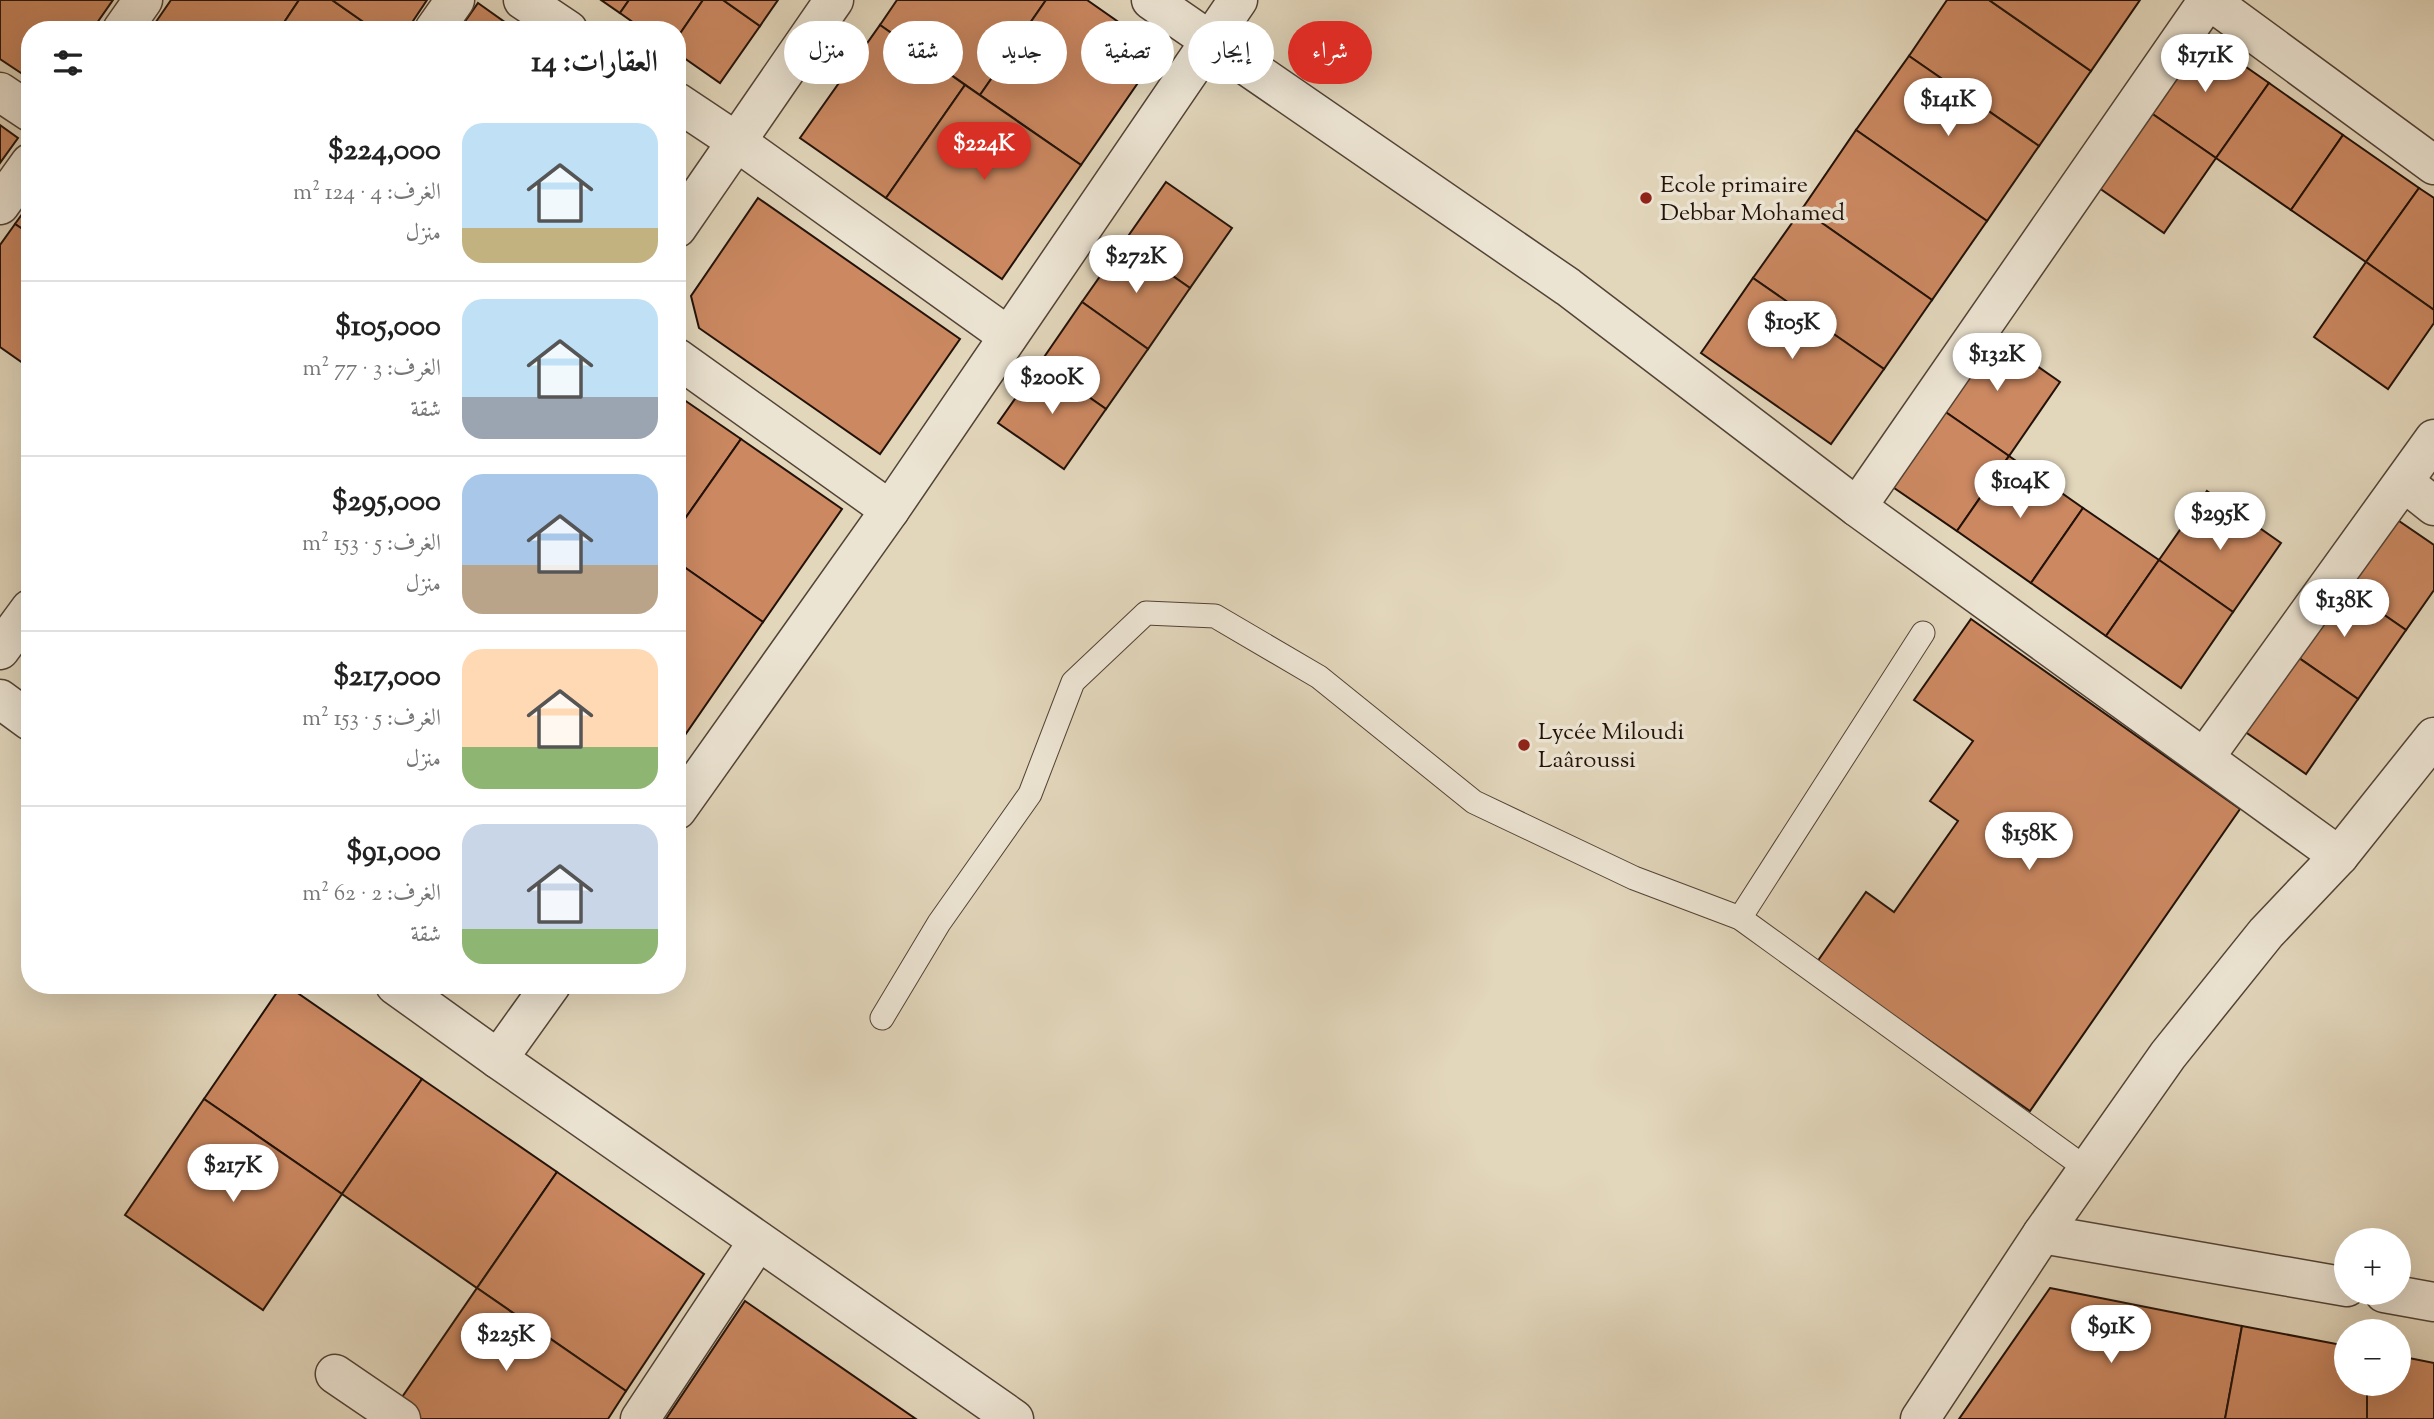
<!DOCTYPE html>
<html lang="ar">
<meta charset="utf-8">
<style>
:root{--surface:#fff;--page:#f2f2f2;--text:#222;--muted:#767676;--line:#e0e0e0;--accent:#d93025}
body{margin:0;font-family:"Sorts Mill Goudy",Amiri,serif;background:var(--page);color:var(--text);direction:rtl;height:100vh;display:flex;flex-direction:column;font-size:26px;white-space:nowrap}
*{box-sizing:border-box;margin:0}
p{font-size:23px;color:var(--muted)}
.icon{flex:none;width:38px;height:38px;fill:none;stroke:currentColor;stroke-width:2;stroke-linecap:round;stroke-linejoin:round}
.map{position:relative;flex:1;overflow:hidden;direction:ltr}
.panel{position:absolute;left:21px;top:21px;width:665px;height:973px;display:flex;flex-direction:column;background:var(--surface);border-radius:28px;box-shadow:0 7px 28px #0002;direction:rtl}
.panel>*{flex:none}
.top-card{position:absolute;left:707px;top:21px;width:665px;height:63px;direction:rtl;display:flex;gap:14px}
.tools{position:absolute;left:2334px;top:1228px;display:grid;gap:14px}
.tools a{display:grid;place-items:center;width:77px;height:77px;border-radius:50%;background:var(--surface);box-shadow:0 7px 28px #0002;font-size:35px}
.price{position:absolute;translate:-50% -60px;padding:0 16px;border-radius:24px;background:#fff;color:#222;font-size:23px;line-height:46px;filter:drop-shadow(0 2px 4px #0008)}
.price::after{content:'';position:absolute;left:50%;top:42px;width:21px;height:16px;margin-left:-10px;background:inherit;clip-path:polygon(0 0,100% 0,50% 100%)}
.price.on{background:var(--accent);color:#fff}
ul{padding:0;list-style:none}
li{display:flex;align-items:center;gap:21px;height:175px;padding:0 28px}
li+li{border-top:2px solid var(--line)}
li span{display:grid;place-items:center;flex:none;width:196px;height:140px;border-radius:21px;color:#555}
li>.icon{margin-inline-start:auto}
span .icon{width:84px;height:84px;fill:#fffc;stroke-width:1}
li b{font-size:30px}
h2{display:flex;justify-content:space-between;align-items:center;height:84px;padding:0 28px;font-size:30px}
.pill{padding:0 24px;border-radius:32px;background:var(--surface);box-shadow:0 7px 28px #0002;font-size:24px;line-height:63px}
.pill.on{background:var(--accent);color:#fff}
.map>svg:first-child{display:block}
.building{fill:#cb8861;stroke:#23120a;stroke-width:2}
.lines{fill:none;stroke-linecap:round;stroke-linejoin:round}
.lane-casing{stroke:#534336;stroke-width:25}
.street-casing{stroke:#534336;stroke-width:41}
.lane{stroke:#ece4d3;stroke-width:23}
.street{stroke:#ece4d3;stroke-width:38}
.poi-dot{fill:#8f2418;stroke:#ece4d3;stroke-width:2.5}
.labels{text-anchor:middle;stroke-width:7;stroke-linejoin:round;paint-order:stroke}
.poi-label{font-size:24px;fill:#23120a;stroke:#ece4d3;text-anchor:start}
</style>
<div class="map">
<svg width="2434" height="1419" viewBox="0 0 2434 1419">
<rect width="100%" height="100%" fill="#e2d6bb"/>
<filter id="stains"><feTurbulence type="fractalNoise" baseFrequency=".00286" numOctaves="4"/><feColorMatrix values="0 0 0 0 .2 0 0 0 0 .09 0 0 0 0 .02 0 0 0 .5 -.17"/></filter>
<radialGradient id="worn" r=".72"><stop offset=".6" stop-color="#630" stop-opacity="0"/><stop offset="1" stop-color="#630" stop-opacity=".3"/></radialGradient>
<g class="building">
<polygon points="0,0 113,0 92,30 30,30 30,79 0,59"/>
<polygon points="171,0 299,0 279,30 153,30 151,29"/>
<polygon points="299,0 332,0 375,30 279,30"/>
<polygon points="332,0 427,0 407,30 375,30"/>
<polygon points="601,0 629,0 620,13"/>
<polygon points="629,0 703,0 677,38 677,30 644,30 620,13"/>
<polygon points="703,0 723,0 760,26 720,83 677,53 677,38"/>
<polygon points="723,0 778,0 760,26"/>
<polygon points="897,0 1046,0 980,95 880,25"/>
<polygon points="1046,0 1087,0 1160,51 1081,165 980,95"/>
<polygon points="1947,0 1989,0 2091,71 2039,146 1909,56"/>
<polygon points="1989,0 2140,0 2091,71"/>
<polygon points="478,3 516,30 459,30"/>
<polygon points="880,25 965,85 886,198 800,138"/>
<polygon points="2193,30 2269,83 2216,158 2141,106"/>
<polygon points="1909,56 2039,146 1987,221 1856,130"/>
<polygon points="2269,83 2343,135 2291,210 2216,158"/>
<polygon points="965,85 1081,165 1002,279 886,198"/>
<polygon points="2141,106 2216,158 2164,233 2089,181"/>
<polygon points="0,125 18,138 0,163"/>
<polygon points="1856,130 1987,221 1932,300 1802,209"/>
<polygon points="2343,135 2419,188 2366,262 2291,210"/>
<polygon points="1166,182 1232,228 1190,288 1124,242"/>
<polygon points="2419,188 2434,198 2434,310 2366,262"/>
<polygon points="758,198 960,339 880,454 699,328 691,296"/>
<polygon points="30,203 30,234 15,224"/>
<polygon points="1802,209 1932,300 1884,369 1753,278"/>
<polygon points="15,224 30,234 30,368 0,347 0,245"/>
<polygon points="1124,242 1190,288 1148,349 1082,302"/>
<polygon points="2366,262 2434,310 2434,323 2388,389 2314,337"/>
<polygon points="1753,278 1884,369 1831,444 1701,353"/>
<polygon points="1082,302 1148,349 1106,409 1040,363"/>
<polygon points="1985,330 2060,382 2009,456 1934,404"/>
<polygon points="1040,363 1106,409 1064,469 998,423"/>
<polygon points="677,395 741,439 677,530"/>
<polygon points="1934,404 2009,456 1957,531 1881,479"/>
<polygon points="741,439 842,509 763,622 677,562 677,530"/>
<polygon points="2009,456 2083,508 2031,583 1957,531"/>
<polygon points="2207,491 2281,543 2233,612 2159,560"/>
<polygon points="2083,508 2159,560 2106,636 2031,583"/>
<polygon points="2380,508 2434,545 2434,590 2406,630 2331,578"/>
<polygon points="2159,560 2233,612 2181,688 2106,636"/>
<polygon points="677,562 763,622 685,735 677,729"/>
<polygon points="2331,578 2406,630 2358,699 2283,647"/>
<polygon points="1971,619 2240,809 2030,1111 1817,962 1866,892 1894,912 1958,821 1930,801 1973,741 1914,700"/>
<polygon points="2283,647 2358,699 2306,774 2231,722"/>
<polygon points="282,985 286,985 422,1079 342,1194 204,1099"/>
<polygon points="422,1079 557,1172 477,1288 342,1194"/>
<polygon points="204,1099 342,1194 263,1310 125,1215"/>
<polygon points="557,1172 704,1274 626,1391 477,1288"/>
<polygon points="477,1288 626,1391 608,1419 420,1419 398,1403"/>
<polygon points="2050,1288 2242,1326 2225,1419 1959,1419"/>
<polygon points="745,1301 916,1419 666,1419"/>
<polygon points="2242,1326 2347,1346 2347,1384 2367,1384 2367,1419 2225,1419"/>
<polygon points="2399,1356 2434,1363 2434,1419 2367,1419 2367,1384 2399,1384"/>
</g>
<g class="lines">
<defs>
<g id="lane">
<polyline points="1740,918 1923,633"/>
<polyline points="882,1018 939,923 1030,794 1073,682 1146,613 1215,616 1319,677 1474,802 1634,878 1740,918 2087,1169"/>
</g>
<g id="street">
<polyline points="523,0 568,30"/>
<polyline points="1151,0 1568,287 1857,507 2339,856"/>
<polyline points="2209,0 2434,165"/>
<polyline points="122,30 143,0"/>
<polyline points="434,30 455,0"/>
<polyline points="0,92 30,112"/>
<polyline points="677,102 737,142 1008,336"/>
<polyline points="0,205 30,163"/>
<polyline points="677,228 834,0"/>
<polyline points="677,358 890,510"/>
<polyline points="2404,482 2434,506"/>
<polyline points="1857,507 2208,0"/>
<polyline points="0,650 30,609"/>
<polyline points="0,699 30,721"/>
<polyline points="2205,757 2434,439"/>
<polyline points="677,810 890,510 1238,0"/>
<polyline points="395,985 498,1059 1014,1419"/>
<polyline points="498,1059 551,985"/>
<polyline points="2042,1234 2347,1287"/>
<polyline points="2384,1293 2434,1302"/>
<polyline points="335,1374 401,1419"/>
<polyline points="640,1419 758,1241"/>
<polyline points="1920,1419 2042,1234 2168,1055 2266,933 2339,856 2434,737"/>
</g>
</defs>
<use href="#lane" class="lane-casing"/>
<use href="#street" class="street-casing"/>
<use href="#lane" class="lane"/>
<use href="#street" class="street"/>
</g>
<g class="poi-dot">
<circle cx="1646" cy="198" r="7"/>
<circle cx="1524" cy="745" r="7"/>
</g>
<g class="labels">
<g class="poi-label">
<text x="1660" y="192">Ecole primaire<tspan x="1660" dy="28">Debbar Mohamed</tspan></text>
<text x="1538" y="739">Lycée Miloudi<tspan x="1538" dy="28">Laâroussi</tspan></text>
</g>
</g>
<rect width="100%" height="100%" filter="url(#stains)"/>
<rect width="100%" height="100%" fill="url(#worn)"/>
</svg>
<div class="tools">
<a>+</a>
<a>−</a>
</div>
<b class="price" style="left:2205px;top:94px">$171K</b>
<b class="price" style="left:1948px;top:138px">$141K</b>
<b class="price on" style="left:984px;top:182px">$224K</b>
<b class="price" style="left:1136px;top:295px">$272K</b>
<b class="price" style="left:1792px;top:361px">$105K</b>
<b class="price" style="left:1997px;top:393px">$132K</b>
<b class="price" style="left:1052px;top:416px">$200K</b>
<b class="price" style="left:2020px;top:520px">$104K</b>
<b class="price" style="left:2220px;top:552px">$295K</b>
<b class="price" style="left:2344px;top:639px">$138K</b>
<b class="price" style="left:2029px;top:872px">$158K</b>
<b class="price" style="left:233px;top:1204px">$217K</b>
<b class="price" style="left:2111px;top:1365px">$91K</b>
<b class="price" style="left:506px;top:1373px">$225K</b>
<div class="top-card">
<a class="pill on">شراء</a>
<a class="pill">إيجار</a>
<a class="pill">تصفية</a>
<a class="pill">جديد</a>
<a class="pill">شقة</a>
<a class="pill">منزل</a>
</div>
<section class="panel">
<h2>العقارات: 14<svg class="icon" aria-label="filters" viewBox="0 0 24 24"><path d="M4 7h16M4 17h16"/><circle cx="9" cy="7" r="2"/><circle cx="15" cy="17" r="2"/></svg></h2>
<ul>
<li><span style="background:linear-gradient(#bfe0f5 75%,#c2b280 0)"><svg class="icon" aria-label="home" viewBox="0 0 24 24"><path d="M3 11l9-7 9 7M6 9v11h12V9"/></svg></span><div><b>$224,000</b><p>الغرف: 4 · 124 m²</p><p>منزل</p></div></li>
<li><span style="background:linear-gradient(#bfe0f5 70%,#9aa5b1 0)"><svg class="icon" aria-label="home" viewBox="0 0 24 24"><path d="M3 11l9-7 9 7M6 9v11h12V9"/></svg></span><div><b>$105,000</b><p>الغرف: 3 · 77 m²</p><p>شقة</p></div></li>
<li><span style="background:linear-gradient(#a9c7e8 65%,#b9a48a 0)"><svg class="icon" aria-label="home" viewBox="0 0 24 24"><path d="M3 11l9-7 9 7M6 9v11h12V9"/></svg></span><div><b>$295,000</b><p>الغرف: 5 · 153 m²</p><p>منزل</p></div></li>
<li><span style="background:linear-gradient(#ffd9b3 70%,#8fb573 0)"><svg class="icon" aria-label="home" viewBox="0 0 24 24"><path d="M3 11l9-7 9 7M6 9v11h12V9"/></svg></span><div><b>$217,000</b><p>الغرف: 5 · 153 m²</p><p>منزل</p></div></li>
<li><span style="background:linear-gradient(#c9d6e8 75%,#8fb573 0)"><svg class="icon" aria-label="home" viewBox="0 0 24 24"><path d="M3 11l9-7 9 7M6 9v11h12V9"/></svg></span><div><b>$91,000</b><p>الغرف: 2 · 62 m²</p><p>شقة</p></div></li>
</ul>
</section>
</div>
